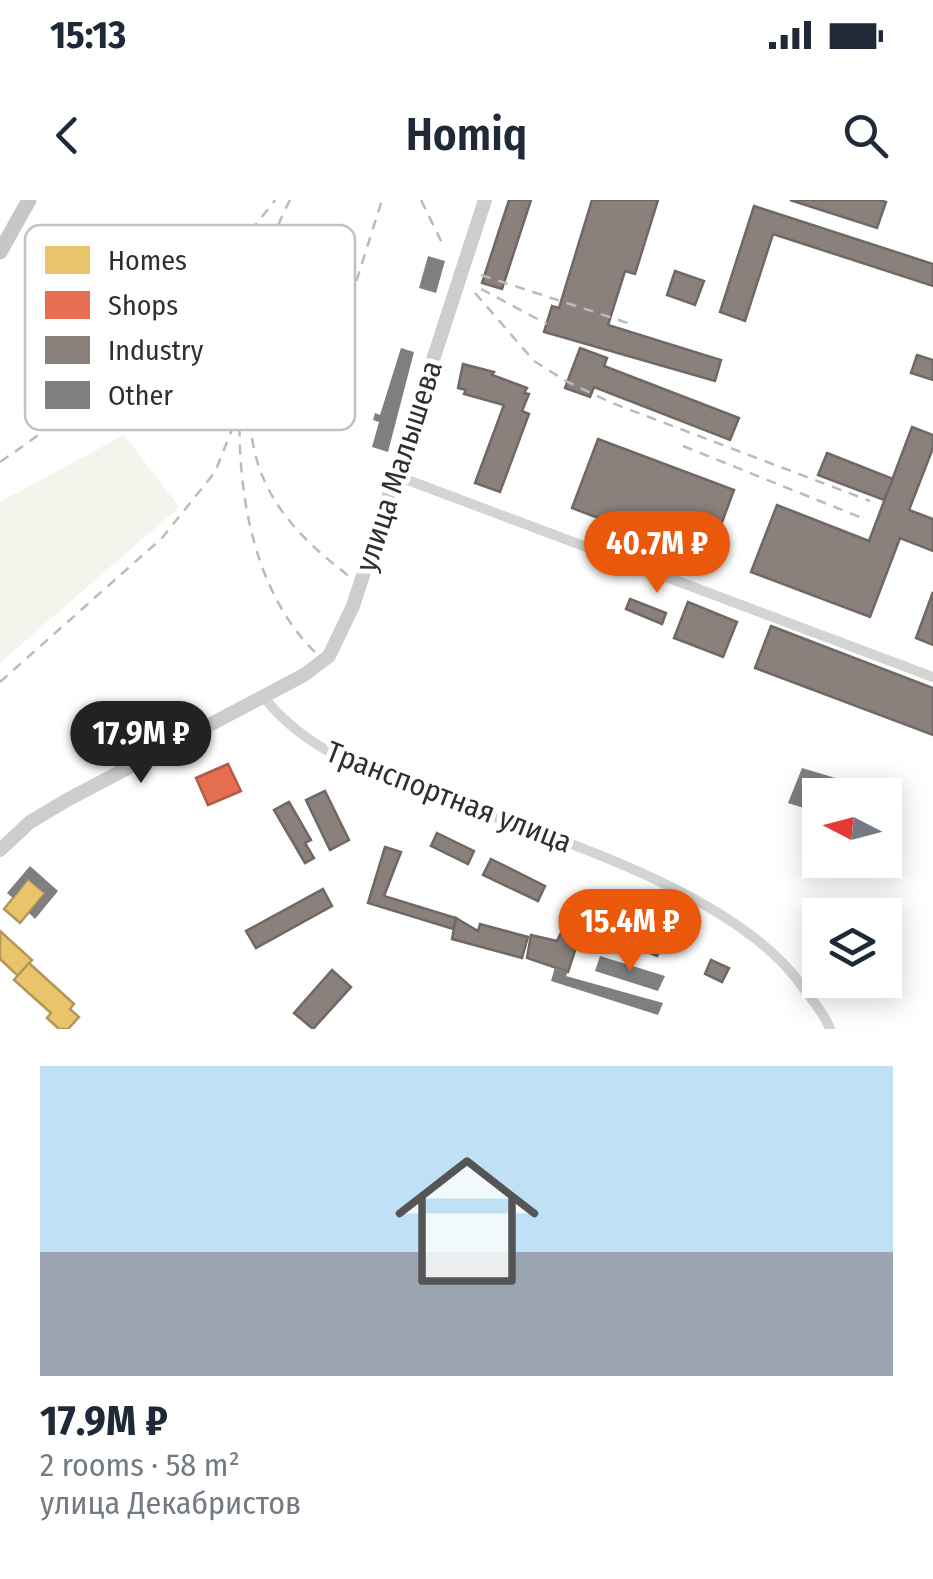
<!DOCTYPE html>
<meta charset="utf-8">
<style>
:root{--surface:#fff;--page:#f6f6f7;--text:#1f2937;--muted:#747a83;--accent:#ea580c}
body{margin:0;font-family:"Fira Sans Condensed",sans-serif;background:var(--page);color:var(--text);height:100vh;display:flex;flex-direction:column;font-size:38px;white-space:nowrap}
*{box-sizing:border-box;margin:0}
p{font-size:32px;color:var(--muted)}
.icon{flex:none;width:55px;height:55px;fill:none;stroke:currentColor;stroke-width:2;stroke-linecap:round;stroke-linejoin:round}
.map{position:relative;height:829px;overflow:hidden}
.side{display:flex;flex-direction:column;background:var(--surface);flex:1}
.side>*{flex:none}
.needle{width:65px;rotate:276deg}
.controls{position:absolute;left:802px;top:578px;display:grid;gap:20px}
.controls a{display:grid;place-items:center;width:100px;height:100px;border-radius:0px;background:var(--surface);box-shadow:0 5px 25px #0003;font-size:50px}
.price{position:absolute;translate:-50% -85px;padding:0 22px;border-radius:35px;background:var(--accent);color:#fff;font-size:32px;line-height:65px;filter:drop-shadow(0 2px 5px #0008)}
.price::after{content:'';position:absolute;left:50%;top:60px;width:30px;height:22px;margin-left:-15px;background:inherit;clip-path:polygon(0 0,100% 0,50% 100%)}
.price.current{background:#222;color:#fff}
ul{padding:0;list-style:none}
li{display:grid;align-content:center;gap:20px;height:530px;padding:0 40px}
li span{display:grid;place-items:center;height:310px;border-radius:0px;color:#555}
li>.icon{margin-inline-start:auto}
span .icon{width:180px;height:180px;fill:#fffc;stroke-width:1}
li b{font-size:42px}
.status{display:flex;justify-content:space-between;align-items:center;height:70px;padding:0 50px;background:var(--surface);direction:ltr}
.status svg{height:28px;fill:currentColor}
header{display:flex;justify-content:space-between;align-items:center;height:130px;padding:0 40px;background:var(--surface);font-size:45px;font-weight:600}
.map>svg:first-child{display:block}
.green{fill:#f2f5ec}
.homes{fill:#e9c46a;stroke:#b19758;stroke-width:2.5}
.shops{fill:#e76f51;stroke:#b05c47;stroke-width:2.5}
.industry{fill:#8a817c;stroke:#6f6865;stroke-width:2.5}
.building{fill:#7f7f7f}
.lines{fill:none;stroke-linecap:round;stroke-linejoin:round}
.minor{stroke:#d4d4d4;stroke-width:10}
.secondary{stroke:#cdcdcd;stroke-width:14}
.primary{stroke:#c7c7c7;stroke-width:15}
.rail{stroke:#bbb;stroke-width:2.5;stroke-dasharray:10 8;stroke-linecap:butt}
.labels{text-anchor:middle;stroke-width:10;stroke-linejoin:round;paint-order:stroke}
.street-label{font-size:30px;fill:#2f2f2f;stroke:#fff}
.key{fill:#fff;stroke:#c1c1c1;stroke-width:2.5}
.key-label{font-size:28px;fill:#2f2f2f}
</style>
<div class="status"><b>15:13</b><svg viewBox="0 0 49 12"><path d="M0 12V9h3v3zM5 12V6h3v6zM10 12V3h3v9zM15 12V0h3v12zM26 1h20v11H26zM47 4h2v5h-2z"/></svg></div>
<header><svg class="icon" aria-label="back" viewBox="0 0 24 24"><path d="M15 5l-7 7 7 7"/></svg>Homiq<svg class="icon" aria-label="search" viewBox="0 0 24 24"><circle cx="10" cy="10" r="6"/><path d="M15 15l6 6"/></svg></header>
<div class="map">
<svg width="933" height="829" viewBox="0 0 933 829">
<rect width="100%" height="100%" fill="#fff"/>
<polygon class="green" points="124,235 179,307 0,463 0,302"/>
<g class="homes">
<polygon points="28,679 45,693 20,723 4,709"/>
<polygon points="0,731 32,760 18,776 0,759"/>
<polygon points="29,763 74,804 70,809 79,817 68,829 59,829 47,818 51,813 14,780"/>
</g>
<polygon class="shops" points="228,564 241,591 208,605 196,578"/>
<g class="industry">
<polygon points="509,0 531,0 502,89 482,83"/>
<polygon points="592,0 658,0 635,74 625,71 608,125 721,160 715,181 544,132 552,106 559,108"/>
<polygon points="790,0 880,0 886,2 877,28"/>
<polygon points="754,6 933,64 933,86 773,34 745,121 720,112"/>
<polygon points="675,71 704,81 695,105 667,95"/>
<polygon points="580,148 607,158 604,166 739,218 730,240 594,187 590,197 565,188"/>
<polygon points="917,155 933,160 933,180 911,173"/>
<polygon points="463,164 494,172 492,175 527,188 524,193 529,194 522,211 529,214 500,292 475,283 504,205 464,194 466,190 458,188"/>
<polygon points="912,227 933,235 933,248 909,310 933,319 933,351 900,338 870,417 751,372 777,305 869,341"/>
<polygon points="598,239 734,290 708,360 572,308"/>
<polygon points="827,253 893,279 884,300 818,275"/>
<polygon points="933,392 933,445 916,438"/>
<polygon points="630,399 666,413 662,424 626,409"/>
<polygon points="688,402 737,422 723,457 674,438"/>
<polygon points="771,426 933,488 933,535 755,468"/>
<polygon points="325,591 349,640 330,650 306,600"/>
<polygon points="289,602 311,640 305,643 314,658 305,663 274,610"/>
<polygon points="437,633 474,651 468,664 431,646"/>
<polygon points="385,647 401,652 384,696 456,718 453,729 368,703"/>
<polygon points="491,659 545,686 538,701 483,675"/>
<polygon points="323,689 332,706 256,748 246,731"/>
<polygon points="576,702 666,738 657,756 583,726 568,772 527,758 531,735 557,741"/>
<polygon points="456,718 478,731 480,724 528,737 522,758 452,739"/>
<polygon points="711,760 729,768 722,782 705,774"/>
<polygon points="332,770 351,787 313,829 294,813"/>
</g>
<g class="building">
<polygon points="428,56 445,61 436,93 419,88"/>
<polygon points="401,148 414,152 388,252 372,247 379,222 373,220 375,213 380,215"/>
<polygon points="802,568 862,586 859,595 820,595 820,613 788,603"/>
<polygon points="30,666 58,691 35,719 29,713 45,693 28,679 13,698 7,693"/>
<polygon points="600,756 665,776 658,791 595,771"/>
<polygon points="555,767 568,772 566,776 663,803 658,815 551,781"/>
</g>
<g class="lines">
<g class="minor">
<polyline points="397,276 933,477"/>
<path d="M263,496C304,550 370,573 432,595C541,634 733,689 802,786C811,799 826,816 830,829"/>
</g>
<polyline class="secondary" points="0,650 30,622 67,600 304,475 329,456 353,406 485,0"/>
<polyline class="primary" points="0,52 29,0"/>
<g class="rail">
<path d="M290,0C226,123 210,355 319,456"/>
<polyline points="421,0 444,47"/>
<polyline points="481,75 634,125"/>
<polyline points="481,89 547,124"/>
<polyline points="475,93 534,161 566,181 612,203 870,301"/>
<polyline points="324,184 382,0"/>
<path d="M252,238C262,303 304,342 354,380"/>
<polyline points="683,246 862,318"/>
<path d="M0,262C108,189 196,103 275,0"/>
<polyline points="0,482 162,338 215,272 235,222"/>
</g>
</g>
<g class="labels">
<g class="street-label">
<text transform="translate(399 266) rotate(-72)" y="10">улица Малышева</text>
<text transform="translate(449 597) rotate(21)" y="10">Транспортная улица</text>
</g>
</g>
<rect x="25" y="25" width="330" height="205" rx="15" class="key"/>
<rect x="45" y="46" width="45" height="28" fill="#e9c46a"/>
<rect x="45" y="91" width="45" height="28" fill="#e76f51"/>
<rect x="45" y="136" width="45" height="28" fill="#8a817c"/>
<rect x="45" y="181" width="45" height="28" fill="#7f7f7f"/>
<g class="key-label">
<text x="108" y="70">Homes</text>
<text x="108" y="115">Shops</text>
<text x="108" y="160">Industry</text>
<text x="108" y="205">Other</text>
</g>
</svg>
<div class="controls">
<a><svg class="needle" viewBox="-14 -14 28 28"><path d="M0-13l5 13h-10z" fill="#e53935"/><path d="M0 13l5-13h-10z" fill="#747a83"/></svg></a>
<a><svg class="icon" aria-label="layers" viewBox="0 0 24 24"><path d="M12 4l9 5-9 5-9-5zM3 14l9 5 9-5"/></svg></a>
</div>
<b class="price" style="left:657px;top:396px">40.7M ₽</b>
<b class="price current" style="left:141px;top:586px">17.9M ₽</b>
<b class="price" style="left:630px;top:774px">15.4M ₽</b>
</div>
<section class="side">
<ul>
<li><span style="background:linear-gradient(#bfe0f5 60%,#9aa5b1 0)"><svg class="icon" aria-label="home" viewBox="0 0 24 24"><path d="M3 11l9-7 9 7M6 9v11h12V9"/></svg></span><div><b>17.9M ₽</b><p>2 rooms · 58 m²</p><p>улица Декабристов</p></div></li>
</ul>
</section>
